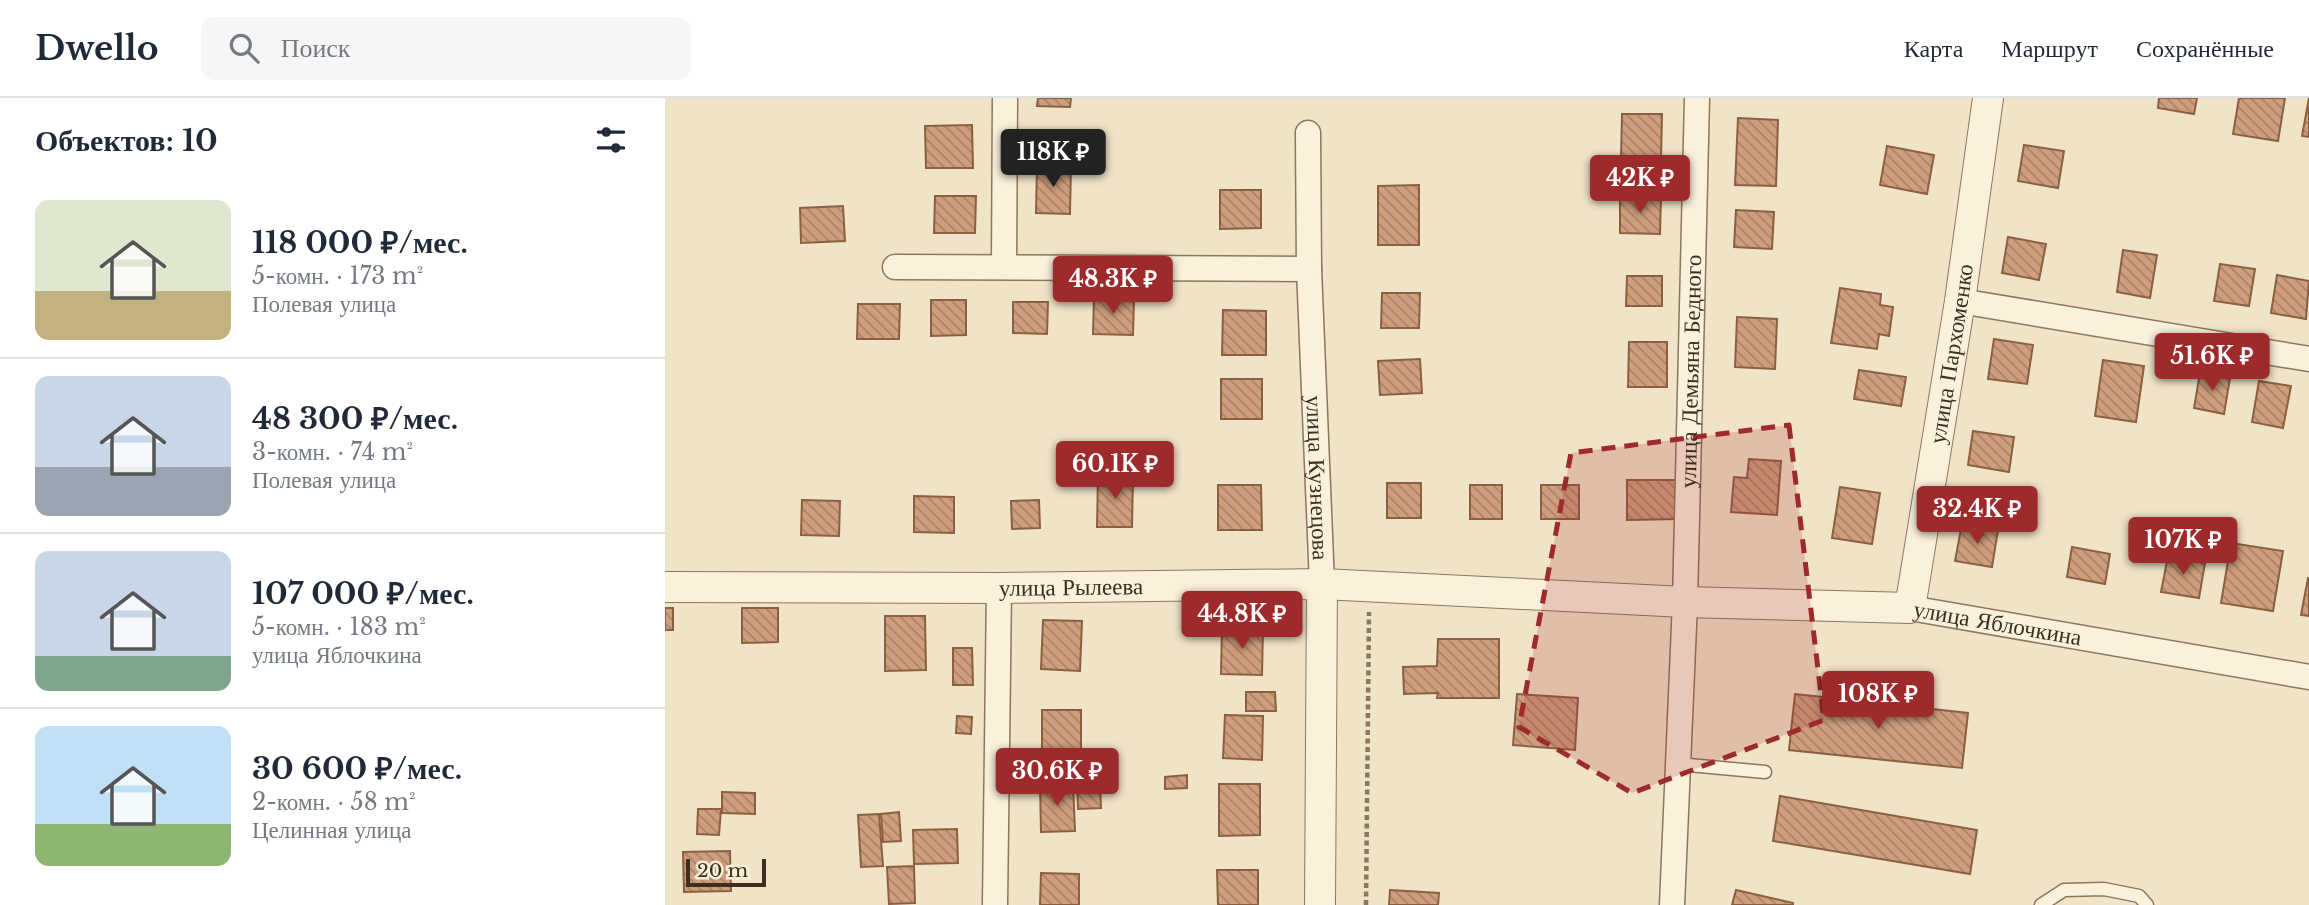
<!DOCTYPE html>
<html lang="ru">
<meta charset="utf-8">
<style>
:root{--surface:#fff;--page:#f6f6f7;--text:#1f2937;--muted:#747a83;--line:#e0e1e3;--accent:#9e2a2b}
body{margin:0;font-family:"Libre Baskerville",serif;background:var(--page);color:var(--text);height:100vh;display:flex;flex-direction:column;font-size:26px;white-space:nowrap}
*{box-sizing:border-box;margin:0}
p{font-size:23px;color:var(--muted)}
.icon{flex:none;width:38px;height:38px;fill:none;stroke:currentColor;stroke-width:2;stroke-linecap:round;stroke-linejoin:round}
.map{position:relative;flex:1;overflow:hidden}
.details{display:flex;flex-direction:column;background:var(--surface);width:665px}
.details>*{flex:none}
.scale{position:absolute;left:21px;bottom:18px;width:80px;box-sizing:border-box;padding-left:7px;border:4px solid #3d2e20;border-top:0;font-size:19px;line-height:24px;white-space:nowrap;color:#3d2e20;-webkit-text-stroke:5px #f7eed8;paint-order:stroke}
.price{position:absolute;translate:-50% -60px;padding:0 16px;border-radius:7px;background:var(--accent);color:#fff;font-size:23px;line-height:46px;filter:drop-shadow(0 2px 4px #0008)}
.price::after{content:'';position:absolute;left:50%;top:42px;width:21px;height:16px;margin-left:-10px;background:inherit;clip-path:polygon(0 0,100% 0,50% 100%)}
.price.selected{background:#222;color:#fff}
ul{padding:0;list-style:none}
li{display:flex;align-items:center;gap:21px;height:175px;padding:0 35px}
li+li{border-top:2px solid var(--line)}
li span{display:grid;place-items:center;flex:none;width:196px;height:140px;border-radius:14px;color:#555}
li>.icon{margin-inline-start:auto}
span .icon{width:84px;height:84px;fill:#fffc;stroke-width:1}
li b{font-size:30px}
h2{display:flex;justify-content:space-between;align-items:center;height:84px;padding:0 35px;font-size:30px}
header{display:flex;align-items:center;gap:42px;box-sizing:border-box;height:98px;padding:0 35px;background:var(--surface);border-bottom:2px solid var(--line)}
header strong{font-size:33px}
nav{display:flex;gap:38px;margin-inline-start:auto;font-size:24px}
.search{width:490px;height:63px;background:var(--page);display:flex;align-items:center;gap:18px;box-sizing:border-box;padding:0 24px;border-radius:14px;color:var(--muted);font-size:26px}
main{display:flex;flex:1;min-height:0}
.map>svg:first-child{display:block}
.building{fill:url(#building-back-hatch);stroke:#8d5f41;stroke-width:2}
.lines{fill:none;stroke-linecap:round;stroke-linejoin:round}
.service-casing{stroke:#8d765c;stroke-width:15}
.minor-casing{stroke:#8d765c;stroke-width:27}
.tertiary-casing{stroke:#8d765c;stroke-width:32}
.path{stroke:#8d765c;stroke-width:4.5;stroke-dasharray:5 3.5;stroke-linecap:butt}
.service{stroke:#faf1dc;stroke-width:12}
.minor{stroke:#faf1dc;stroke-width:24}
.tertiary{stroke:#faf1dc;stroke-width:30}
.marked{fill:#9e2a2b;fill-opacity:0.2;stroke:#9e2a2b;stroke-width:5;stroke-dasharray:14 9;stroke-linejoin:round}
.labels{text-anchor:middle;stroke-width:6;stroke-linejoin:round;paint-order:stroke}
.street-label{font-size:23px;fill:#3d2e20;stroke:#f7eed8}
</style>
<header>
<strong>Dwello</strong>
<div class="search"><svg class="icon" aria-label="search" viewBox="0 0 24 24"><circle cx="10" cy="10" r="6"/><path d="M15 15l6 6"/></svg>Поиск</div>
<nav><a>Карта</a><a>Маршрут</a><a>Сохранённые</a></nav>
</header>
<main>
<section class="details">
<h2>Объектов: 10<svg class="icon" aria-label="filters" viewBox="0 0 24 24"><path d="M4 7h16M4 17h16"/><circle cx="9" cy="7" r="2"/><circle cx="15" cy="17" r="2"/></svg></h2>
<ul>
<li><span style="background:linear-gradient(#dfe7d0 65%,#c2b280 0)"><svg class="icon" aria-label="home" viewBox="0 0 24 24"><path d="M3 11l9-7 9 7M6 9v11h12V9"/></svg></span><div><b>118 000 ₽/мес.</b><p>5-комн. · 173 m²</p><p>Полевая улица</p></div></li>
<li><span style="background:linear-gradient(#c9d6e8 65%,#9aa5b1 0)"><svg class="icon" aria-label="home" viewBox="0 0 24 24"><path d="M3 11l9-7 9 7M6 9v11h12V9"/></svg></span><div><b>48 300 ₽/мес.</b><p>3-комн. · 74 m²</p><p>Полевая улица</p></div></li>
<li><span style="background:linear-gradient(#c9d6e8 75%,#7fa58c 0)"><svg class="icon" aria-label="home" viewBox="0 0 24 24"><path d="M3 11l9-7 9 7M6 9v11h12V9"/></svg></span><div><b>107 000 ₽/мес.</b><p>5-комн. · 183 m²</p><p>улица Яблочкина</p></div></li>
<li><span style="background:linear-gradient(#bfe0f5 70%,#8fb573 0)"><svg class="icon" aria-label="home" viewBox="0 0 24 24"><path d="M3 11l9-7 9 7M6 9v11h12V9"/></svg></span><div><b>30 600 ₽/мес.</b><p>2-комн. · 58 m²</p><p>Целинная улица</p></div></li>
</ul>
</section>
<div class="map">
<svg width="1644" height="807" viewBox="0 0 1644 807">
<defs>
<pattern id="building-back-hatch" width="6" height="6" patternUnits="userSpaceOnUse" patternTransform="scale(1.75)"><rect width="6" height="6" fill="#cf9f7d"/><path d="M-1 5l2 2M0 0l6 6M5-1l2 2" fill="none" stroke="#a98266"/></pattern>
</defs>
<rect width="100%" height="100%" fill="#f0e4c8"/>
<g class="building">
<polygon points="373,0 406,0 405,9 372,8"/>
<polygon points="1494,0 1532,0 1529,16 1493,10"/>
<polygon points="1574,0 1620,0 1613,43 1568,36"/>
<polygon points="1644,0 1644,39 1637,38"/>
<polygon points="957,16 997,16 996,62 956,61"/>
<polygon points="1073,20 1113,22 1111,88 1070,87"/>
<polygon points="307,27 308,70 261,70 260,28"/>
<polygon points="1359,47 1399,53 1393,90 1353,83"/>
<polygon points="1222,48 1269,57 1262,96 1215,87"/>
<polygon points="372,66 406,67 405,116 371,115"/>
<polygon points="754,87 754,147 713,147 713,88"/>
<polygon points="555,92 596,92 596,130 555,131"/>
<polygon points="955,97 996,99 995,136 955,135"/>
<polygon points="270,98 311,98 310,135 269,135"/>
<polygon points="178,108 180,143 136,145 135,110"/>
<polygon points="1071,112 1109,114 1107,151 1069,149"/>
<polygon points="1343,139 1381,146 1374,182 1337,175"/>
<polygon points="1458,152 1492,157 1485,200 1452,194"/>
<polygon points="1555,166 1590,171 1584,208 1549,203"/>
<polygon points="1612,177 1644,183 1641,221 1606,215"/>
<polygon points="962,178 997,178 997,208 961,208"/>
<polygon points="1175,190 1216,196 1215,207 1228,209 1224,238 1214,236 1212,251 1166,245"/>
<polygon points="717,195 755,195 754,230 716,230"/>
<polygon points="429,200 469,201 468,237 428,236"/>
<polygon points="266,202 301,202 301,237 266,238"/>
<polygon points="348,204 383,204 382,236 348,235"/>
<polygon points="193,206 235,206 234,241 192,241"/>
<polygon points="558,212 601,213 601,257 557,257"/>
<polygon points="1072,219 1112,221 1110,271 1070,269"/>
<polygon points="1329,241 1368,247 1362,286 1323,281"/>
<polygon points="964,244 1002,244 1002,289 963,289"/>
<polygon points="755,261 757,295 715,297 713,263"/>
<polygon points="1438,262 1479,268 1471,324 1430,318"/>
<polygon points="1194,272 1241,279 1236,308 1189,301"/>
<polygon points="1535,275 1565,280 1559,316 1529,310"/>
<rect x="556" y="281" width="41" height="40"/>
<polygon points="1594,283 1626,288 1618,330 1587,324"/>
<polygon points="1308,333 1349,339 1344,374 1303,367"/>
<polygon points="1084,361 1116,363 1112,417 1066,414 1069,379 1082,380"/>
<polygon points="433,377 468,378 467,429 432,429"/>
<polygon points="962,382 1017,382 1017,421 962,422"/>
<rect x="722" y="385" width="34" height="35"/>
<polygon points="553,387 596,387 597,432 553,432"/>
<rect x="805" y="387" width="32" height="34"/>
<rect x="876" y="387" width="38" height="34"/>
<polygon points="1175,389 1215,395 1207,446 1167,440"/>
<polygon points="249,398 289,399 289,435 249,434"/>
<polygon points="137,402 175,403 174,438 136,437"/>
<polygon points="374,402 375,430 347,431 346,403"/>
<polygon points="1297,426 1333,432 1327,469 1290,463"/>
<polygon points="1566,445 1618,453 1608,513 1556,505"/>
<polygon points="1407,449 1445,456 1440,486 1402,479"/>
<polygon points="1503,458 1540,465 1534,500 1496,494"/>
<polygon points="1643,480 1644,480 1644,518 1636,517"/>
<rect x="0" y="510" width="8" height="22"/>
<polygon points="77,510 113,510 113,544 77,545"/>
<polygon points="220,518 260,518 261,572 220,573"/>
<polygon points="378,522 417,523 415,573 376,571"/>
<polygon points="557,529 598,530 597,577 556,576"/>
<polygon points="773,541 834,541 834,600 772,600 773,595 739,596 738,569 772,568"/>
<polygon points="288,550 307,550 308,587 288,587"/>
<polygon points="581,594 610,594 611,613 581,613"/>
<polygon points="852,596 913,600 910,652 848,647"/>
<polygon points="1130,596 1303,615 1297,670 1124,652"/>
<rect x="377" y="612" width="39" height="48"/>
<polygon points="560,617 598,618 597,662 558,660"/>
<polygon points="292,618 307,619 306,636 291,635"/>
<polygon points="522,677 522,690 500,691 500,679"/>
<polygon points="435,683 436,710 413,711 412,684"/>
<polygon points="408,685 410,733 376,734 375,686"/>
<polygon points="554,686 595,686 595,737 554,738"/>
<polygon points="57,694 90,695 90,716 57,715"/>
<polygon points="1115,698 1312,732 1305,776 1108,743"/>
<polygon points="33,711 56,711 54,737 32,736"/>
<polygon points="234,714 236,743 218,744 216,716"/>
<polygon points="214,716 218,768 196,769 193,717"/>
<polygon points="292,731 293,765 249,766 248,732"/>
<polygon points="65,753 66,793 19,794 18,754"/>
<polygon points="249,768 250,805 224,806 222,769"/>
<polygon points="552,772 593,772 593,807 553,807"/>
<polygon points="376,775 414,776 414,807 375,807"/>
<polygon points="725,792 774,795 773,807 724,807"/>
<polygon points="1071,792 1128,805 1128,807 1067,807"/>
</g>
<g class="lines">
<defs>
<g id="service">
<polyline points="1013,666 1100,674"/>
<polyline points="1376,807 1399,792 1439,791 1474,798 1482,807"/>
</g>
<g id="minor">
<path id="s1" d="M643,35L644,171L657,486"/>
<polyline points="339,168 340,0"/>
<polyline points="230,169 644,171"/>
<polyline points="1295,203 1644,261"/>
<path id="s2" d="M1245,510L1644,579"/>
<polyline points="330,807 334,490"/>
<path id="s3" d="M1007,807L1020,504L1032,0"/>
</g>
<g id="tertiary">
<path id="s4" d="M0,489L334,490L657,486L1020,504L1245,510L1295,203L1323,0"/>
<polyline points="655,807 657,486"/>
</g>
</defs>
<use href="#service" class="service-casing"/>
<use href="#minor" class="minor-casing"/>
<use href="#tertiary" class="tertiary-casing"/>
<polyline class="path" points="701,807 704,514"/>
<use href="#service" class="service"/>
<use href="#minor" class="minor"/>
<use href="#tertiary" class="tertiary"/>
</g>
<path class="marked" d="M1124,327L1159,622L967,695L854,629L906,355Z"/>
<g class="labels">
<g class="street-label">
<text dy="8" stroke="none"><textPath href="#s4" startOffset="1503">улица Пархоменко</textPath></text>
<text dy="8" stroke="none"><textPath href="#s3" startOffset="534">улица Демьяна Бедного</textPath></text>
<text dy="8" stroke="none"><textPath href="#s1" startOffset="345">улица Кузнецова</textPath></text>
<text dy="8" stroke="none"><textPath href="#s4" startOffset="406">улица Рылеева</textPath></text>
<text dy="8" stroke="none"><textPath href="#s2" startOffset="89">улица Яблочкина</textPath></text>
</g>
</g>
</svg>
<div class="scale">20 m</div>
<b class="price selected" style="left:388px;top:91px">118K ₽</b>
<b class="price" style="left:975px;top:117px">42K ₽</b>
<b class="price" style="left:448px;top:218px">48.3K ₽</b>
<b class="price" style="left:1547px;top:295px">51.6K ₽</b>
<b class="price" style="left:450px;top:403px">60.1K ₽</b>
<b class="price" style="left:1312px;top:448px">32.4K ₽</b>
<b class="price" style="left:1518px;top:479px">107K ₽</b>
<b class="price" style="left:577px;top:553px">44.8K ₽</b>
<b class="price" style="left:1213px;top:633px">108K ₽</b>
<b class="price" style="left:392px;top:710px">30.6K ₽</b>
</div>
</main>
